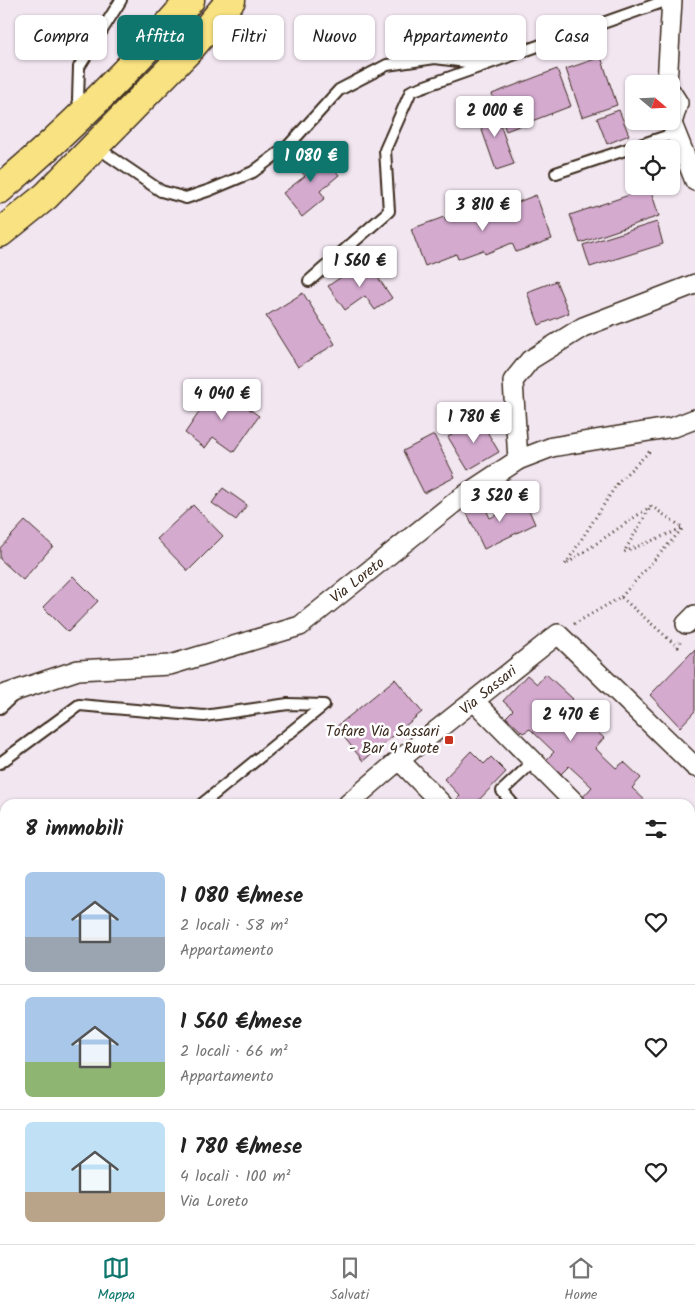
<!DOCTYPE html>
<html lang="it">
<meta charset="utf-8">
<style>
:root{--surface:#fff;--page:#f6f6f6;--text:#222;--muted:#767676;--line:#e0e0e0;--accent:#0f766e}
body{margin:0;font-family:Kalam,sans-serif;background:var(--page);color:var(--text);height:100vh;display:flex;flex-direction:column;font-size:19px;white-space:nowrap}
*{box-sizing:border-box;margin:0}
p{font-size:16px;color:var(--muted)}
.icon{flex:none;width:28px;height:28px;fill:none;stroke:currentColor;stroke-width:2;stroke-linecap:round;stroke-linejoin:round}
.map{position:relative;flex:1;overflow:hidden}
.panel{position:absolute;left:0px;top:799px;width:695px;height:446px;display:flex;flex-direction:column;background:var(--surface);border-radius:15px 15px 0 0;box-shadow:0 1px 4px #0004}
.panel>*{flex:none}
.guide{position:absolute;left:15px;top:15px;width:665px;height:45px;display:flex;gap:10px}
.needle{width:32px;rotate:109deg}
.controls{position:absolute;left:625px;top:75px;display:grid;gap:10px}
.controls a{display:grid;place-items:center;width:55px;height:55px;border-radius:8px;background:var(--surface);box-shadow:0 1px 4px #0004;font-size:25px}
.price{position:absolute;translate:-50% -42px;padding:0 11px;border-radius:5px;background:#fff;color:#222;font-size:16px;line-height:32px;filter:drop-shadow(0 1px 2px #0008)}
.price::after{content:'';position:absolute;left:50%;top:30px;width:15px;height:11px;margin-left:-8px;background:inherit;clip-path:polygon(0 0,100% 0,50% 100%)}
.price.current{background:var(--accent);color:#fff}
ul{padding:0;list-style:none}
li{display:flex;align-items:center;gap:15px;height:125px;padding:0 25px}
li+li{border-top:1px solid var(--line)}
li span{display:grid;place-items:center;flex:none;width:140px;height:100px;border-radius:8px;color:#555}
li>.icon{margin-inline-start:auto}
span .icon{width:60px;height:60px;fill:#fffc;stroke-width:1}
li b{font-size:21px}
h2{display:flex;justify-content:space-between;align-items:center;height:60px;padding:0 25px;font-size:21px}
.chip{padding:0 18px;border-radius:8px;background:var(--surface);box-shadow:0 1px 4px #0004;font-size:18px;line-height:45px}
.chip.current{background:var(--accent);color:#fff}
.menu{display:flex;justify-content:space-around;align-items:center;height:70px;border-top:1px solid var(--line);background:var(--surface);font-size:14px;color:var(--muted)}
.menu a{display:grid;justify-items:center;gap:2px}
.menu .current{color:var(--accent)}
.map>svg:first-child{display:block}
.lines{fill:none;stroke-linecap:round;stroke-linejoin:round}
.stream{stroke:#6b8898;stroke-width:5.5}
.building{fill:#d4aacf;stroke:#3b2a1e}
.service-casing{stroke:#3b2a1e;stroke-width:14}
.minor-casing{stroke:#3b2a1e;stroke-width:22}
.trunk-casing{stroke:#3b2a1e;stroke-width:31}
.path{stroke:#3b2a1e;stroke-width:3;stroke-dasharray:1 4;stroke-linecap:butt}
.service{stroke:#fff;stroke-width:10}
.minor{stroke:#fff;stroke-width:19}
.trunk{stroke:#f8e281;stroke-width:28}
.poi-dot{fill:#c8321e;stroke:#fff;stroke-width:2}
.labels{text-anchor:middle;stroke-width:5;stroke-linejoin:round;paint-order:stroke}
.street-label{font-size:15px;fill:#3b2a1e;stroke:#fff}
.poi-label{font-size:15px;fill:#3b2a1e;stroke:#fff;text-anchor:end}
</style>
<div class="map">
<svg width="695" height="1244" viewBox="0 0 695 1244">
<rect width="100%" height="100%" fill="#f2e6f1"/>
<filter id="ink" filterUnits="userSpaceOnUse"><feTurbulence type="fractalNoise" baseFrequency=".02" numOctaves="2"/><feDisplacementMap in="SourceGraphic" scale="10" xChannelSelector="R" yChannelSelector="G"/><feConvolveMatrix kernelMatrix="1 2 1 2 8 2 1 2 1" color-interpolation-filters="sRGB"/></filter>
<g filter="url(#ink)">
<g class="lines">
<polyline class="stream" points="24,1244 24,1240"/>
</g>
<g class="building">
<polygon points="601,57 617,105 582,117 566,69"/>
<polygon points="557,69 571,106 506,131 492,94"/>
<polygon points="494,107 514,164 496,170 476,113"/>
<polygon points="619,110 629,135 607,144 597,118"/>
<polygon points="318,149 339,175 320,191 325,198 302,217 283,193 305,176 297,166"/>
<polygon points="650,188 659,216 580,243 570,215"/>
<polygon points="536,195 552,239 516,252 512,243 485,254 483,250 458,259 456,254 425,266 411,229 444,217 446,221 472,211 474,215 502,204 503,208"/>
<polygon points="657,222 663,244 590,267 583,245"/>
<polygon points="366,260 392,298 375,310 365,296 345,310 328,286"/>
<polygon points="556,281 569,313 539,325 527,292"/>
<polygon points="303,293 335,344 298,367 266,316"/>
<polygon points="217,386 259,416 234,452 213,437 205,448 185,433"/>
<polygon points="479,418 499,452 468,470 448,437"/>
<polygon points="434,435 455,477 424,493 403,451"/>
<polygon points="223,488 247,505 236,520 212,503"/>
<polygon points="525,501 535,524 484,549 466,511 483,503 490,518"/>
<polygon points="193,505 223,536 188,571 157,539"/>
<polygon points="25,521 53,546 23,580 0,559 0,548"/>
<polygon points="73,576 98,601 68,632 43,607"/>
<polygon points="695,649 695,711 680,727 650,695"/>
<polygon points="546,674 573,699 563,710 578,724 583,719 604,738 595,748 616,768 624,762 641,778 632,788 649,804 588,804 582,798 592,787 569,766 561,774 546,760 554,752 530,729 523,733 506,717 513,710 503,701 527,675 537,684"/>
<polygon points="395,679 422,712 363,761 336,727"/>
<polygon points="471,751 484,764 491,757 506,772 475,804 455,804 454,802 460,796 444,779"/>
<polygon points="695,839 695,896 690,891 690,844"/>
<polygon points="695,1030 695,1067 690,1062 690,1036"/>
<polygon points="133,1240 148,1240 152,1244 129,1244"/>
<polygon points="327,1240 371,1240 368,1244 324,1244"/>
<polygon points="438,1240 483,1240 486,1244 439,1244 437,1241"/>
<polygon points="617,1240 670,1240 674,1244 621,1244"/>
</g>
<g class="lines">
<defs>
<g id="service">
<polyline points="78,100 79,67 121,0"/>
<polyline points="108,155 161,191 186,198 210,190 253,172 289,145 339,90 387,65 435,58 482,64"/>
<polyline points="556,173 676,133"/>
<polyline points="309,281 389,211 385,150 411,91 668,0"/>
<polyline points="0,708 14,695"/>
<polyline points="0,763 79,705 204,716 288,704 324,705 202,804"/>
<polyline points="513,804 502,791 534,761"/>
<polyline points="690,1027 695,1022"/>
<polyline points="0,1069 5,1062"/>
<polyline points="690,1147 695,1142"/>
<polyline points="690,1170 695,1175"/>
</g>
<g id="minor">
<polyline points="667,84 672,0"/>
<polyline points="671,92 678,103 672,123"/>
<polyline points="671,121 695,181"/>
<polyline points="518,460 513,381 530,360 583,327 695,284"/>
<polyline points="686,624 695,615"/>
<polyline points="0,696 78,670 170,665 300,626 459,499 518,460 552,447 674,427 695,419"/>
<polyline points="474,701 576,804"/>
<polyline points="399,760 442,804"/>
<polyline points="348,804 399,760 558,634 695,767"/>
<polyline points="690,923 695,919"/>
<polyline points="690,1120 695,1124"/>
<polyline points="544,1240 549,1244"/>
<polyline points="597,1240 602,1244"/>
<polyline points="204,1244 212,1240"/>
<polyline points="567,1244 572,1240"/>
</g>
<g id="trunk">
<path d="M0,189C68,131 132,68 190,0"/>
<polyline points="0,233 46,196 188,51 231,0"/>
</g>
</defs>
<use href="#service" class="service-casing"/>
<use href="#minor" class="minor-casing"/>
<use href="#trunk" class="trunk-casing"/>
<g class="path">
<polyline points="651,506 682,527"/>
<polyline points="621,597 683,528 624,552 651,506 565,565 619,481 650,451"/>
<polyline points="574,624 621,597 678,647 680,642"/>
<polyline points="487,1240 491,1244"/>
</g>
<use href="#service" class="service"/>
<use href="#minor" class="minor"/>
<use href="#trunk" class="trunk"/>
</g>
</g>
<rect class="poi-dot" x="444" y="735" width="10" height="10" rx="2.5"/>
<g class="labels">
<g class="street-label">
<text transform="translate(357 580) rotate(-38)" y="5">Via Loreto</text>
<text transform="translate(488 690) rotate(-39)" y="5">Via Sassari</text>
</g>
<g class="poi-label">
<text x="439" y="736">Tofare Via Sassari<tspan x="439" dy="17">- Bar 4 Ruote</tspan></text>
</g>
</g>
</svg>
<div class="controls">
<a><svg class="needle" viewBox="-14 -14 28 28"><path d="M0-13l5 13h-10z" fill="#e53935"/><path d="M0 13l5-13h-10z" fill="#767676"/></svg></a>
<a><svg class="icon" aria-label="locate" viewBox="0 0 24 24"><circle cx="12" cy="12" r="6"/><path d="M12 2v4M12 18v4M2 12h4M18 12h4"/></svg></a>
</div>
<b class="price" style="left:495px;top:138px">2 000 €</b>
<b class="price current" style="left:311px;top:183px">1 080 €</b>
<b class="price" style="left:483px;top:232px">3 810 €</b>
<b class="price" style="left:360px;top:288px">1 560 €</b>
<b class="price" style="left:222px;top:421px">4 040 €</b>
<b class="price" style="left:474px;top:444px">1 780 €</b>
<b class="price" style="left:500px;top:523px">3 520 €</b>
<b class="price" style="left:571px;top:742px">2 470 €</b>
<div class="guide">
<a class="chip">Compra</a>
<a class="chip current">Affitta</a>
<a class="chip">Filtri</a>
<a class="chip">Nuovo</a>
<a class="chip">Appartamento</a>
<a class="chip">Casa</a>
</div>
<section class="panel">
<h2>8 immobili<svg class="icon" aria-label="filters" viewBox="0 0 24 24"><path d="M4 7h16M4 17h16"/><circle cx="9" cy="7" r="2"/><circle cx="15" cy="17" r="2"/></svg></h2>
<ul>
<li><span style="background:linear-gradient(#a9c7e8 65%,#9aa5b1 0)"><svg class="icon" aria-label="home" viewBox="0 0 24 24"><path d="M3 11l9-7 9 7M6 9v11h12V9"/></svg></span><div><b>1 080 €/mese</b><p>2 locali · 58 m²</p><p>Appartamento</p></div><svg class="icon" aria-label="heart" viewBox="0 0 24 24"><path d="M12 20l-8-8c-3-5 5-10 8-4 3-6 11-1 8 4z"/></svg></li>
<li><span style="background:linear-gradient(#a9c7e8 65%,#8fb573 0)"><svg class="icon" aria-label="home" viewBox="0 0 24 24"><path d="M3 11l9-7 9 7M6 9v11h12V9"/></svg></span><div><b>1 560 €/mese</b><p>2 locali · 66 m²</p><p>Appartamento</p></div><svg class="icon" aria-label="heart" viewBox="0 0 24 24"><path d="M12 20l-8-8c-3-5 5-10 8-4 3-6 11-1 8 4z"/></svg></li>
<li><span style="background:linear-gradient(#bfe0f5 70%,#b9a48a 0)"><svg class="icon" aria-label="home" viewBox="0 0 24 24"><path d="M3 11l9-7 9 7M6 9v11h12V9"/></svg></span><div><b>1 780 €/mese</b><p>4 locali · 100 m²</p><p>Via Loreto</p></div><svg class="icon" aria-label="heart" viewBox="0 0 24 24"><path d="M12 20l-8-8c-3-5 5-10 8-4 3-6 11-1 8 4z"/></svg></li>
</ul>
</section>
</div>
<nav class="menu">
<a class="current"><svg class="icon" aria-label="map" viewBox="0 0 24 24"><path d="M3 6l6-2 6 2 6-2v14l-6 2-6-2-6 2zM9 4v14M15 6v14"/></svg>Mappa</a>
<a><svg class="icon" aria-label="saved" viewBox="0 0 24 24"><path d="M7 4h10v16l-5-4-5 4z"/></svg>Salvati</a>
<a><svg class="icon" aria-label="home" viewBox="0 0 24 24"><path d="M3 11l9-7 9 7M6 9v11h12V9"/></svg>Home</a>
</nav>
